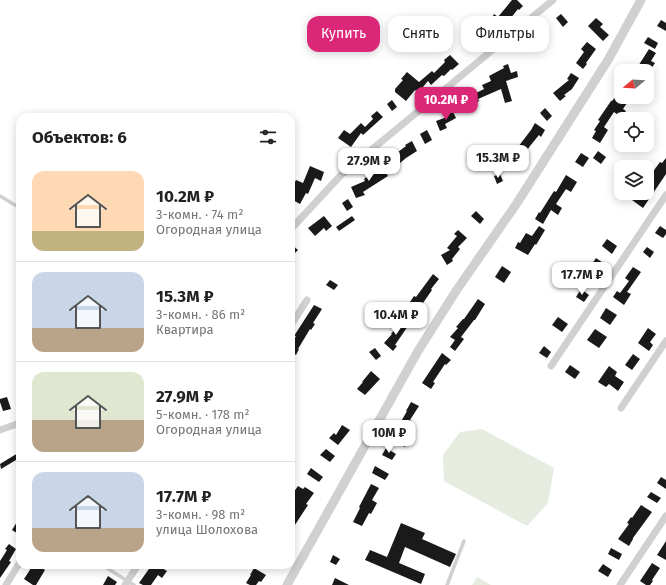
<!DOCTYPE html>
<html lang="ru">
<meta charset="utf-8">
<style>
:root{--surface:#fff;--page:#f6f6f6;--text:#222;--muted:#767676;--line:#e0e0e0;--accent:#db2777}
body{margin:0;font-family:"Fira Sans",sans-serif;background:var(--page);color:var(--text);height:100vh;display:flex;flex-direction:column;font-size:15px;white-space:nowrap}
*{box-sizing:border-box;margin:0}
p{font-size:13px;color:var(--muted)}
.icon{flex:none;width:22px;height:22px;fill:none;stroke:currentColor;stroke-width:2;stroke-linecap:round;stroke-linejoin:round}
.map{position:relative;flex:1;overflow:hidden}
.side{position:absolute;left:16px;top:113px;width:279px;height:456px;display:flex;flex-direction:column;background:var(--surface);border-radius:12px;box-shadow:0 2px 10px #0003}
.side>*{flex:none}
.banner{position:absolute;left:307px;top:16px;width:299px;height:36px;display:flex;gap:8px}
.needle{width:26px;rotate:252deg}
.fabs{position:absolute;left:614px;top:64px;display:grid;gap:8px}
.fabs a{display:grid;place-items:center;width:40px;height:40px;border-radius:8px;background:var(--surface);box-shadow:0 2px 10px #0003;font-size:20px}
.price{position:absolute;translate:-50% -34px;padding:0 9px;border-radius:8px;background:#fff;color:#222;font-size:13px;line-height:26px;filter:drop-shadow(0 1px 2px #0008)}
.price::after{content:'';position:absolute;left:50%;top:24px;width:12px;height:9px;margin-left:-6px;background:inherit;clip-path:polygon(0 0,100% 0,50% 100%)}
.price.current{background:var(--accent);color:#fff}
ul{padding:0;list-style:none}
li{display:flex;align-items:center;gap:12px;height:100px;padding:0 16px}
li+li{border-top:1px solid var(--line)}
li span{display:grid;place-items:center;flex:none;width:112px;height:80px;border-radius:12px;color:#555}
li>.icon{margin-inline-start:auto}
span .icon{width:48px;height:48px;fill:#fffc;stroke-width:1}
li b{font-size:17px}
h2{display:flex;justify-content:space-between;align-items:center;height:48px;padding:0 16px;font-size:17px}
.pill{padding:0 14px;border-radius:12px;background:var(--surface);box-shadow:0 2px 10px #0003;font-size:14px;line-height:36px}
.pill.current{background:var(--accent);color:#fff}
.map>svg:first-child{display:block}
.green{fill:#e6ecdf}
.building{fill:#1a1a1a}
.lines{fill:none;stroke-linecap:round;stroke-linejoin:round}
.service{stroke:#d0d0d0;stroke-width:3.5}
.minor{stroke:#d0d0d0;stroke-width:7}
.tertiary{stroke:#d0d0d0;stroke-width:9}
</style>
<div class="map">
<svg width="666" height="585" viewBox="0 0 666 585">
<rect width="100%" height="100%" fill="#fff"/>
<g class="green">
<polygon points="482,429 554,468 548,503 527,526 444,481 443,455 460,432"/>
<polygon points="477,577 491,585 472,585"/>
</g>
<g class="building">
<polygon points="512,0 517,0 523,6 519,10 518,9 510,19 506,16 502,25 491,20 494,14 498,17"/>
<polygon points="561,14 568,22 563,27 556,18"/>
<polygon points="596,18 603,24 600,27 609,35 603,41 588,26"/>
<polygon points="661,20 666,23 666,31 657,26"/>
<polygon points="483,26 487,29 483,35 486,38 482,43 474,37"/>
<polygon points="648,37 658,43 655,49 644,43"/>
<polygon points="587,42 596,49 586,63 587,64 583,69 576,63 584,52 581,49"/>
<polygon points="649,49 656,53 651,61 655,63 649,72 647,71 635,71"/>
<polygon points="450,55 459,64 452,70 451,69 444,76 442,75 431,85 428,81 418,93 415,90 406,101 395,92 395,89 403,80 401,79 407,72 419,82 432,71 434,73 445,62 444,60"/>
<polygon points="508,64 511,73 517,71 518,77 506,81 512,101 505,103 501,89 478,99 479,101 461,110 458,103 470,97 470,96 484,89 482,85 491,81 489,76 504,68 503,66"/>
<polygon points="571,73 579,78 572,89 564,95 566,96 560,101 553,93 569,80 567,79"/>
<polygon points="618,93 621,95 621,97 623,97 629,100 623,109 626,111 621,117 614,112 604,127 608,130 600,143 592,138 596,131 594,130 600,121 598,120 611,101 612,101"/>
<polygon points="392,100 397,107 392,111 387,104"/>
<polygon points="545,108 552,116 547,121 540,113"/>
<polygon points="452,110 456,118 445,124 447,128 440,131 436,121 447,117 446,113"/>
<polygon points="377,111 383,117 363,135 361,133 351,147 338,138 344,130 350,134 361,123 365,127 373,119 371,116"/>
<polygon points="535,123 545,130 541,137 539,135 530,146 516,166 517,167 514,171 507,166 513,158 512,157 519,148 518,147 531,130"/>
<polygon points="427,130 432,140 425,144 420,134"/>
<polygon points="412,141 417,151 406,158 400,163 394,155 406,146 405,145"/>
<polygon points="598,151 606,157 601,164 593,158"/>
<polygon points="581,153 589,158 583,167 575,162"/>
<polygon points="666,158 666,174 643,208 632,200 637,193 647,193 647,180 660,162 662,163"/>
<polygon points="310,166 324,172 321,181 315,178 308,194 306,193 300,204 291,199 291,190 296,180 303,183"/>
<polygon points="381,166 388,176 363,192 365,195 356,198 351,187 365,181 364,179 375,171 375,170"/>
<polygon points="500,174 503,181 497,184 494,176"/>
<polygon points="566,175 577,182 571,192 566,189 556,204 562,208 558,215 551,210 543,224 535,219 539,212 540,213 554,191 556,192"/>
<polygon points="348,199 353,207 347,211 342,203"/>
<polygon points="476,211 484,219 480,224 471,216"/>
<polygon points="324,216 332,226 326,231 324,228 315,236 308,228"/>
<polygon points="352,216 355,220 339,231 336,227"/>
<polygon points="539,226 545,230 536,245 535,244 528,255 515,248 518,242 520,243 526,233 532,236"/>
<polygon points="660,226 666,230 666,234 663,238 655,233"/>
<polygon points="458,230 467,238 458,247 460,249 452,259 453,261 447,265 441,255 450,250 447,248 457,236 454,234"/>
<polygon points="607,239 617,246 612,254 602,246"/>
<polygon points="291,244 298,250 291,257"/>
<polygon points="647,247 654,252 650,258 643,252"/>
<polygon points="596,258 606,265 599,274 590,267"/>
<polygon points="502,266 511,272 504,283 495,277"/>
<polygon points="633,267 641,272 627,292 631,294 624,305 613,297 617,291 620,293 629,281 625,278"/>
<polygon points="433,274 439,279 431,289 432,290 423,303 424,303 417,312 413,315 406,305 410,302 414,296 416,297"/>
<polygon points="330,280 338,285 334,290 326,285"/>
<polygon points="581,289 589,295 584,302 576,297"/>
<polygon points="478,299 485,304 475,320 474,320 461,337 464,339 455,351 450,347 455,340 450,337 458,328 456,327 463,319 464,319"/>
<polygon points="314,305 322,309 313,323 315,324 311,330 310,329 298,349 299,349 296,355 291,352 291,344 296,336 294,336"/>
<polygon points="606,308 617,315 610,325 600,318"/>
<polygon points="558,317 568,324 562,332 552,325"/>
<polygon points="402,322 408,326 395,345 397,346 393,351 384,343 392,334 391,334 395,329 396,329"/>
<polygon points="648,328 656,334 650,342 653,345 649,351 638,343"/>
<polygon points="595,329 607,337 599,348 587,340"/>
<polygon points="544,346 551,352 547,358 539,353"/>
<polygon points="375,348 381,356 376,360 369,352"/>
<polygon points="442,353 451,360 446,365 445,364 433,382 435,383 431,389 422,383"/>
<polygon points="633,354 640,359 632,370 625,365"/>
<polygon points="570,365 580,372 575,379 565,372"/>
<polygon points="609,366 617,372 615,376 624,382 618,391 609,384 606,387 598,382"/>
<polygon points="371,371 380,379 365,395 357,389 363,382 362,382"/>
<polygon points="7,397 11,409 3,411 0,402 0,399"/>
<polygon points="411,402 419,406 410,420 412,421 403,437 409,440 405,447 391,439 407,411 406,411"/>
<polygon points="342,425 350,430 338,445 329,438 334,433 336,435"/>
<polygon points="386,448 396,454 392,460 382,455"/>
<polygon points="326,449 335,456 330,462 320,455"/>
<polygon points="18,453 20,457 20,467 16,460 1,469 0,464"/>
<polygon points="375,466 389,474 385,480 372,473"/>
<polygon points="311,468 323,477 319,482 307,474"/>
<polygon points="661,477 666,480 666,489 657,483"/>
<polygon points="371,484 379,488 372,500 377,503 371,514 369,513 362,526 353,522 360,508 359,507"/>
<polygon points="298,486 303,489 305,487 314,493 306,504 308,505 291,531 291,498 294,494 293,493"/>
<polygon points="651,492 661,498 657,503 647,497"/>
<polygon points="641,505 652,512 633,538 633,539 629,546 618,539 629,524 627,523 631,517 632,518"/>
<polygon points="20,517 20,535 12,530"/>
<polygon points="401,523 425,533 422,539 456,554 450,567 405,547 399,563 425,574 421,584 365,560 370,550 387,557"/>
<polygon points="666,541 666,560 657,555"/>
<polygon points="9,544 16,549 9,561 11,562 0,578 0,561 7,550 5,549"/>
<polygon points="611,548 622,554 619,560 608,554"/>
<polygon points="333,555 340,559 336,565 330,562"/>
<polygon points="652,563 660,568 652,580 653,581 650,585 646,585 640,581"/>
<polygon points="603,564 612,570 608,577 598,571"/>
<polygon points="33,565 44,565 42,568 45,570 36,585 33,585 24,579"/>
<polygon points="155,565 157,565 167,571 162,578 158,575 151,585 143,585 139,583 151,566 154,567"/>
<polygon points="254,568 266,575 261,582 259,581 256,585 250,585 246,583 251,575 250,575"/>
<polygon points="108,576 117,582 115,585 103,585"/>
<polygon points="335,578 349,585 332,585"/>
</g>
<g class="lines">
<g class="service">
<polyline points="0,196 20,208"/>
<polyline points="102,565 134,585"/>
<polyline points="447,585 464,541"/>
</g>
<g class="minor">
<polyline points="291,229 341,175 553,0"/>
<polyline points="291,325 307,300"/>
<polyline points="551,366 666,195"/>
<polyline points="621,408 666,341"/>
<polyline points="0,430 20,423"/>
<polyline points="6,585 20,562"/>
<polyline points="125,585 138,565"/>
<polyline points="620,585 666,516"/>
</g>
<polyline class="tertiary" points="287,585 418,351 456,291 517,203 608,60 641,0"/>
</g>
</svg>
<div class="fabs">
<a><svg class="needle" viewBox="-14 -14 28 28"><path d="M0-13l5 13h-10z" fill="#e53935"/><path d="M0 13l5-13h-10z" fill="#767676"/></svg></a>
<a><svg class="icon" aria-label="locate" viewBox="0 0 24 24"><circle cx="12" cy="12" r="6"/><path d="M12 2v4M12 18v4M2 12h4M18 12h4"/></svg></a>
<a><svg class="icon" aria-label="layers" viewBox="0 0 24 24"><path d="M12 4l9 5-9 5-9-5zM3 14l9 5 9-5"/></svg></a>
</div>
<b class="price current" style="left:446px;top:121px">10.2M ₽</b>
<b class="price" style="left:498px;top:179px">15.3M ₽</b>
<b class="price" style="left:369px;top:182px">27.9M ₽</b>
<b class="price" style="left:582px;top:296px">17.7M ₽</b>
<b class="price" style="left:396px;top:336px">10.4M ₽</b>
<b class="price" style="left:389px;top:454px">10M ₽</b>
<div class="banner">
<a class="pill current">Купить</a>
<a class="pill">Снять</a>
<a class="pill">Фильтры</a>
</div>
<section class="side">
<h2>Объектов: 6<svg class="icon" aria-label="filters" viewBox="0 0 24 24"><path d="M4 7h16M4 17h16"/><circle cx="9" cy="7" r="2"/><circle cx="15" cy="17" r="2"/></svg></h2>
<ul>
<li><span style="background:linear-gradient(#ffd9b3 75%,#c2b280 0)"><svg class="icon" aria-label="home" viewBox="0 0 24 24"><path d="M3 11l9-7 9 7M6 9v11h12V9"/></svg></span><div><b>10.2M ₽</b><p>3-комн. · 74 m²</p><p>Огородная улица</p></div></li>
<li><span style="background:linear-gradient(#c9d6e8 70%,#b9a48a 0)"><svg class="icon" aria-label="home" viewBox="0 0 24 24"><path d="M3 11l9-7 9 7M6 9v11h12V9"/></svg></span><div><b>15.3M ₽</b><p>3-комн. · 86 m²</p><p>Квартира</p></div></li>
<li><span style="background:linear-gradient(#dfe7d0 60%,#b9a48a 0)"><svg class="icon" aria-label="home" viewBox="0 0 24 24"><path d="M3 11l9-7 9 7M6 9v11h12V9"/></svg></span><div><b>27.9M ₽</b><p>5-комн. · 178 m²</p><p>Огородная улица</p></div></li>
<li><span style="background:linear-gradient(#c9d6e8 70%,#b9a48a 0)"><svg class="icon" aria-label="home" viewBox="0 0 24 24"><path d="M3 11l9-7 9 7M6 9v11h12V9"/></svg></span><div><b>17.7M ₽</b><p>3-комн. · 98 m²</p><p>улица Шолохова</p></div></li>
</ul>
</section>
</div>
